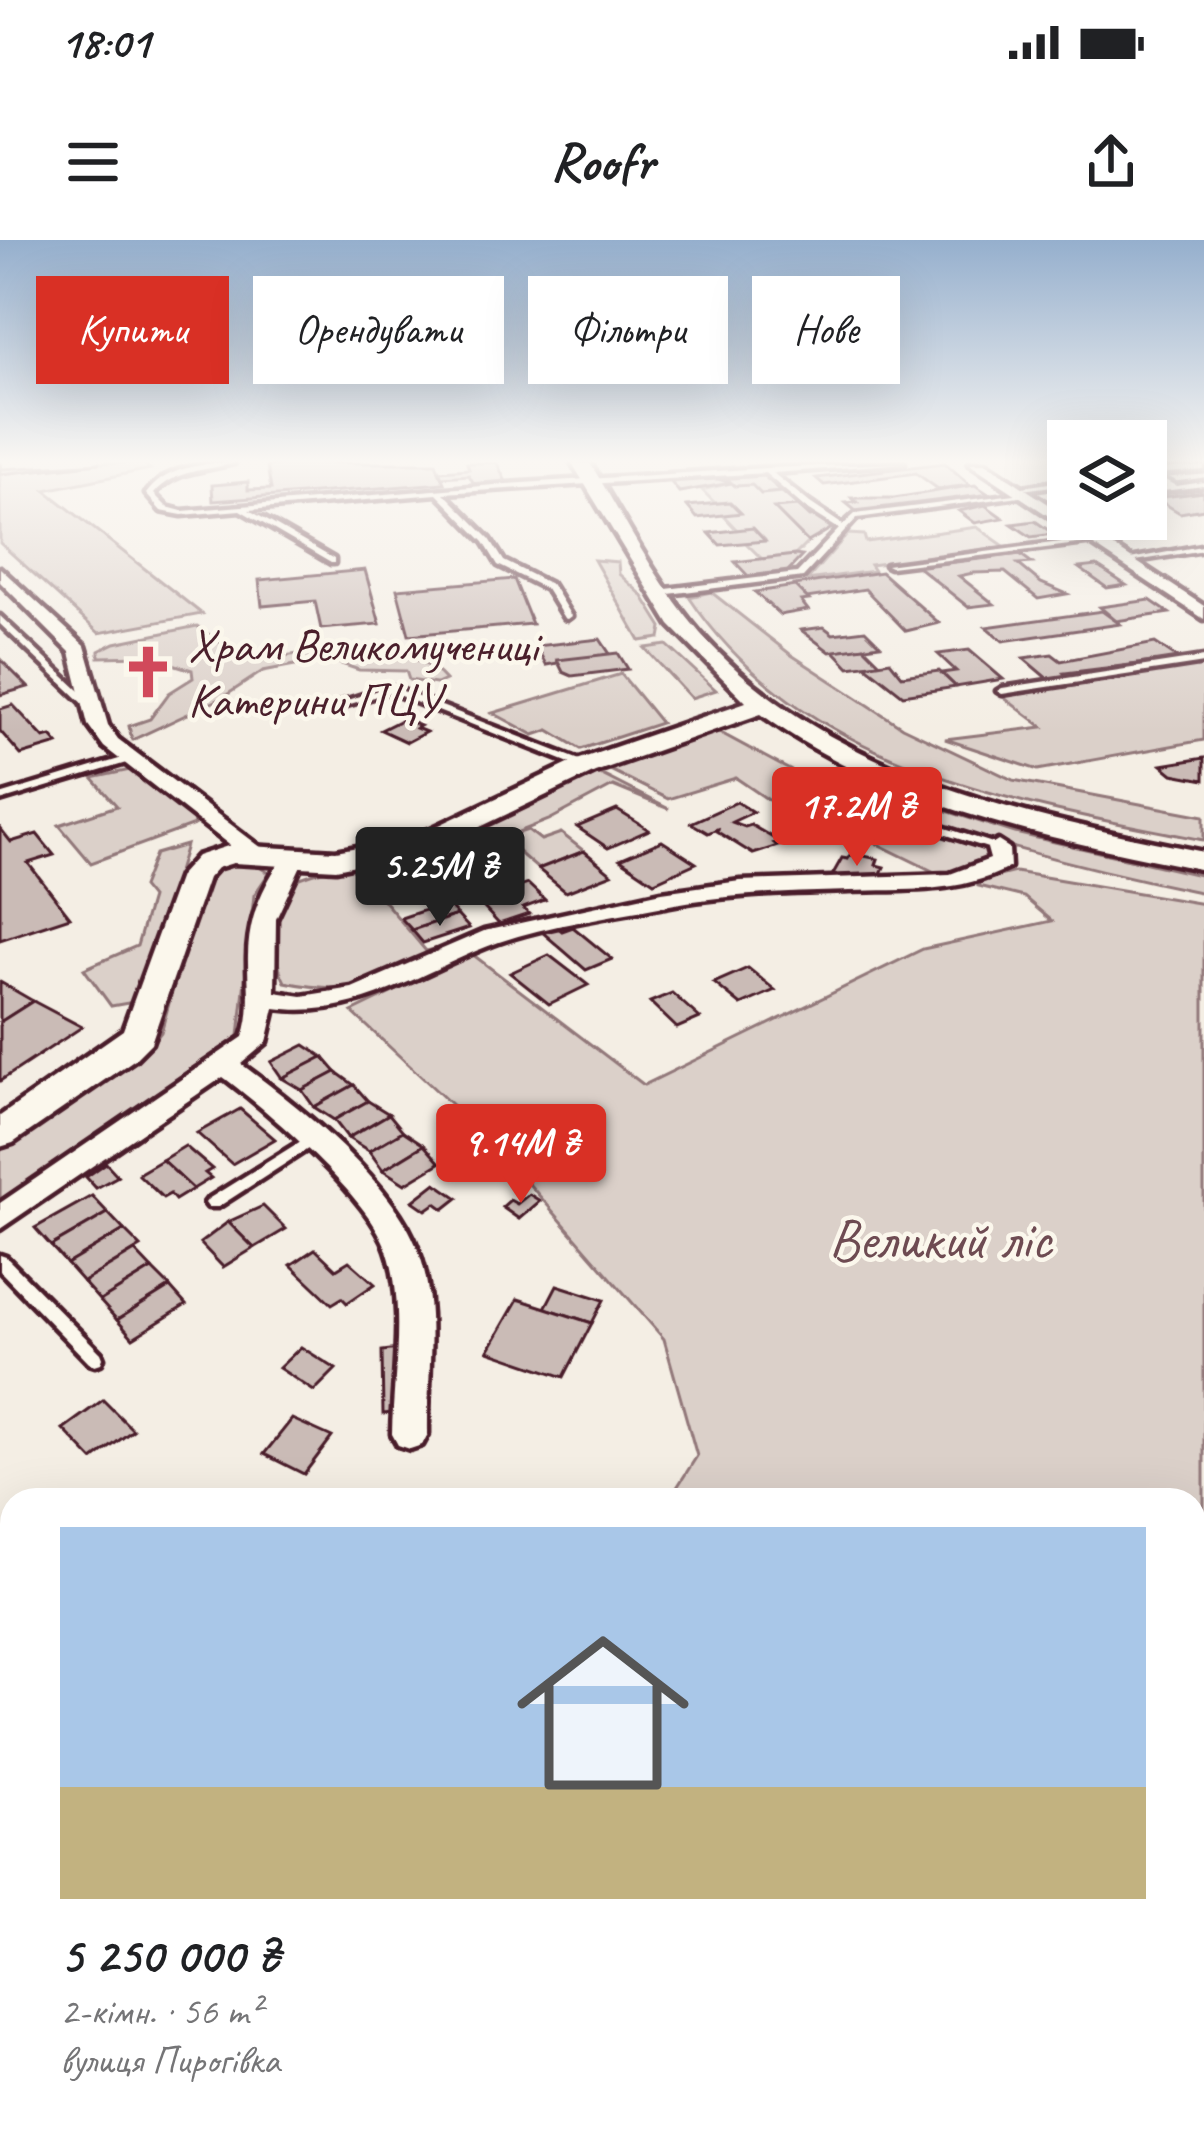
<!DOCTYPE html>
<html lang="uk">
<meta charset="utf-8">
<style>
:root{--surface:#fff;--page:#f2f2f2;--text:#202124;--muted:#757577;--accent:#d93025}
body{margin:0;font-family:Caveat,sans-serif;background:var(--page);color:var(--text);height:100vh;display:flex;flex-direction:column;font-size:45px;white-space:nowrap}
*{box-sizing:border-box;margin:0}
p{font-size:39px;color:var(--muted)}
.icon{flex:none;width:66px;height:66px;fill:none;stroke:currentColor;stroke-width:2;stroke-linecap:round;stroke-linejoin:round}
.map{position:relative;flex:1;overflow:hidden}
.sheet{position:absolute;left:0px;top:1248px;width:1206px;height:663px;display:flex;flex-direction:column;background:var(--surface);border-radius:36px 36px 0 0;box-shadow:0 12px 48px #0002}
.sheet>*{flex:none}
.banner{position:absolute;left:36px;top:36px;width:1134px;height:108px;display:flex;gap:24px}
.buttons{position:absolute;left:1047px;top:180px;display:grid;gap:24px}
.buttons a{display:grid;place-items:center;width:120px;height:120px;border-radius:0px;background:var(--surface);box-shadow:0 12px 48px #0002;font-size:60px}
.price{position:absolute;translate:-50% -102px;padding:0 27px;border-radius:12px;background:var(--accent);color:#fff;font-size:39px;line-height:78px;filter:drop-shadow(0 3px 6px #0008)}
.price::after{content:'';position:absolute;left:50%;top:72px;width:36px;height:27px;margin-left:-18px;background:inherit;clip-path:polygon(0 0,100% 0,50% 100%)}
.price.on{background:#222;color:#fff}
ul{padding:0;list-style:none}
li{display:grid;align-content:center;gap:24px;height:636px;padding:0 60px}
li span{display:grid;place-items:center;height:372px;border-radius:0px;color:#555}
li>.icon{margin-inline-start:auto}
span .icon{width:216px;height:216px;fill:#fffc;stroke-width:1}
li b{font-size:51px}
.chip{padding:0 42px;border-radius:0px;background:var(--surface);box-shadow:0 12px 48px #0002;font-size:42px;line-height:108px}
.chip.on{background:var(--accent);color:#fff}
.status{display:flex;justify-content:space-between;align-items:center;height:84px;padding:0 60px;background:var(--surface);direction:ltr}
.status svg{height:33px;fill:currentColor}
header{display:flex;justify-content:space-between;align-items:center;height:156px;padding:0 60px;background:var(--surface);font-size:54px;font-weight:800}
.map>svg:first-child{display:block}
.green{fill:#dbd0c9;stroke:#92787a;stroke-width:3}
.building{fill:#cabbb6;stroke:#4a1f2b;stroke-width:3}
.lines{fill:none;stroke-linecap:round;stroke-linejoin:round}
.lane-casing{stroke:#4a1f2b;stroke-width:9}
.street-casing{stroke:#4a1f2b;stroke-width:9}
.secondary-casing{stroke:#4a1f2b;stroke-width:9}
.lane{fill:#fbf7ec;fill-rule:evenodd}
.street{fill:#fbf7ec;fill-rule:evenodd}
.secondary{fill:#fbf7ec;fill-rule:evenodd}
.labels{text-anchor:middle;stroke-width:9;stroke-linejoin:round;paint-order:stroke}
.far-poi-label{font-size:48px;fill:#4a1f2b;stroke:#fbf7ec;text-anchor:start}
.park-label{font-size:57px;fill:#6e4b52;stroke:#fbf7ec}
</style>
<div class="status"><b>18:01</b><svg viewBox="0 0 49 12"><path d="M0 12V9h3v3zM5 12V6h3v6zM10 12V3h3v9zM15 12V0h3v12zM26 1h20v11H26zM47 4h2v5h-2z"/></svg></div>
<header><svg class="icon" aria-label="menu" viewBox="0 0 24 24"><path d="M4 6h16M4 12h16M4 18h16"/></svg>Roofr<svg class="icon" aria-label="share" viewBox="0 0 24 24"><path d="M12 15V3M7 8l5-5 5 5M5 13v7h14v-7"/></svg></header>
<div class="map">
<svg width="1204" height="1910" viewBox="0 0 1204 1910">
<rect width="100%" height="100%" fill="#f4eee4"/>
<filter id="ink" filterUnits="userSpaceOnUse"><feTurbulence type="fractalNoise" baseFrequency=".00833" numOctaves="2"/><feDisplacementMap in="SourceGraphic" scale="24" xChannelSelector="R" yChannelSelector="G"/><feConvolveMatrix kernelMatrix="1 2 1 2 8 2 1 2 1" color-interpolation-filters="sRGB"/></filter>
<g filter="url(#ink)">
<g class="green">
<polygon points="98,223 144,223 150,229 45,250 202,374 99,393 0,303 0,234"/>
<polygon points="731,243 752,245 761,254 784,252 798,266 775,269 808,302 795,315 762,319 746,303 764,299 753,288 737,290 723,275 740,272 730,262 715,263 702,250"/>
<polygon points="977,287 1007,308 870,325 874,331 807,340 848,294 864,295 866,302"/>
<polygon points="594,320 618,322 619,334 642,355 662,387 660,398 640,401"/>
<path d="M711,352L790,414L902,487L1013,540L1204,576V600C1019,565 801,526 689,357Z"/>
<path d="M197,386L239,416L256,419C314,414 402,391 445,440L436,444L409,440L406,431L359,430L327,419L263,431L222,458L132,500L129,486L150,479L169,453L193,438L192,430L147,416L99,417V411L115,403Z"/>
<polygon points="667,405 716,450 691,458 645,408"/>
<polygon points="1204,422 1204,500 1038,530 945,499 1043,487 999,454"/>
<polygon points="621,434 661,483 581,509 549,490 534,495 493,473"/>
<polygon points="708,491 719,492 862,569 826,572 797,551 770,561 736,538 668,559 610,530 609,524"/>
<polygon points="130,530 193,579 194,585 91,623 59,585 117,566 92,538"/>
<path d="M590,533L600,534L669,569L613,546L549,580L506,597L528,590L541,600L561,593L584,611L538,629L502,598L499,600L508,607L443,631L439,628L374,649L426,711L440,708L442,714C378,742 356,757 285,742C271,717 274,672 285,646C327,620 382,628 429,611C485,592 537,559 590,533Z"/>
<path d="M903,557L1015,593L1204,636V653C1100,632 997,605 896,573L893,567Z"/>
<polygon points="877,571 991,608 997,615 951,640 841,586"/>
<polygon points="186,605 140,761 111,766 84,729 137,706 151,658 142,647 155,614"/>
<polygon points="251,622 269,633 254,655 239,796 0,961 0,910 151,805 161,792 205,634 232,623"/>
<polygon points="1015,632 1204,664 1204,1910 0,1910 0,1794 12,1793 12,1899 1194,1899 1194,1260 669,1260 697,1216 664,1099 496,906 352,772 472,714 644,845 923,709 1052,681 1024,657 978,646 979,641"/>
</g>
<g class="building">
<polygon points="0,223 2,229 100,223 0,234"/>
<polygon points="298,223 436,223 444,243 213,261 212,245 248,242 248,250 271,249 267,226"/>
<polygon points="467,223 497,223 506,242 474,244 469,235 442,237 439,231 469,229"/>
<polygon points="945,223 970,245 938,249 916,233 824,245 816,238"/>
<polygon points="765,232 779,252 761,254 752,245 735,246 724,236"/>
<polygon points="712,237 731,243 679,252 670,241"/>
<polygon points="975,245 990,255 857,272 846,263 857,262 852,258 894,258"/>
<polygon points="1204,252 1204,269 1180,273 1155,258"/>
<polygon points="730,262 741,273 697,278 687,266"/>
<polygon points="985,265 1003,278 975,283 959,271"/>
<polygon points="798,266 810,277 819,276 832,288 808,302 774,268"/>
<polygon points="1035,281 1054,294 1031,297 1012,284"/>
<polygon points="753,288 765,301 720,305 709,293"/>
<polygon points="1020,314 1032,323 1018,324 1041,343 1067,354 1038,359 1005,332 973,333 959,336 994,364 968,367 917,326"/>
<polygon points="795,315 802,316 786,333 749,337 735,322"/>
<polygon points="1097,326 1126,345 1107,348 1079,328"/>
<polygon points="365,330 380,384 321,389 315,361 262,366 259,340"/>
<polygon points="881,332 939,383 906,391 865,349 807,358 794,345"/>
<polygon points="514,339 532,384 409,395 397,349"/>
<polygon points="795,346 809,360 801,361 808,370 780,375 755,352"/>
<polygon points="1150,360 1169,373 1116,381 1100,367"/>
<polygon points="1102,371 1120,384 1003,401 986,387"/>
<polygon points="824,387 833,394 865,390 880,405 830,412 801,390"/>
<polygon points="600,399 610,414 546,425 536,406"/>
<polygon points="1155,403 1179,419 1064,433 1067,436 1049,440 1023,418 1052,414 1061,421"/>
<polygon points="864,407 880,423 849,427 834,411"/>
<polygon points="969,410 1003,439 956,447 942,433 956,431 938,414"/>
<polygon points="618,413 628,429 572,436 563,432 557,420"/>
<polygon points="0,419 28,447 0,455"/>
<polygon points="890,421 902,436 939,431 956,447 903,455 865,425"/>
<polygon points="13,465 44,498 51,496 58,504 21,515 0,491 0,469"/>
<polygon points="403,479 420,486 416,488 426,492 407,502 381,490"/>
<polygon points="1204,518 1204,540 1173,534 1162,525"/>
<polygon points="737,562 753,572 732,582 745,587 751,585 778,601 774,603 778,606 753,614 716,591 719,588 708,593 691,583"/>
<polygon points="617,570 649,590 608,608 577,587"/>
<polygon points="0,588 11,602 37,594 54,615 28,623 70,677 0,700"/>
<polygon points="662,601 696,623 654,642 620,619"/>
<polygon points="584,611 612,634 566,652 538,629"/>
<polygon points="851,613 878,619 876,625 884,627 878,640 829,641 842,618 848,619"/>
<polygon points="497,642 507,651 528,644 545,660 523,668 529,674 499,684 468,651"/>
<polygon points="446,663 457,675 412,690 401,678"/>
<polygon points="457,675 469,688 423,703 412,690"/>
<polygon points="556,686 562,691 573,687 612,719 586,730 542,692"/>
<polygon points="549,715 588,745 549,764 510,733"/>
<polygon points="748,728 775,750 741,765 714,743"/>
<polygon points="0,742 33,761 0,782"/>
<polygon points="672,753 700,778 677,788 650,762"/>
<polygon points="33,761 82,787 0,841 0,782"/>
<polygon points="305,805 323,817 282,838 271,822"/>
<polygon points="323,817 336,832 302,850 282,838"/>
<polygon points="336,832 354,845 314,867 302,850"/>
<polygon points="354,845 368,861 334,880 314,867"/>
<polygon points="368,861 389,874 348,898 334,880"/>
<polygon points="240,869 275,899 232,924 197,893"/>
<polygon points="389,874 403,891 369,911 348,898"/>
<polygon points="403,891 424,905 383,930 369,911"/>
<polygon points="424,905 440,923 405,944 383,930"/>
<polygon points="185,906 212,929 205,933 211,938 193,949 162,920"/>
<polygon points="162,920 193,949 175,960 170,954 163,958 138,934"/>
<polygon points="106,923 118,936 96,948 86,937"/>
<polygon points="436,943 458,958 444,969 436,963 426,970 413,961"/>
<polygon points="529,954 540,961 519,979 502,967 510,960 517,964"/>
<polygon points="92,956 108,973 51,1006 35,988"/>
<polygon points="263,966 286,989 254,1008 228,982"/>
<polygon points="108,973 124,990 67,1024 51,1006"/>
<polygon points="228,982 254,1008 223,1027 200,1003"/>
<polygon points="124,990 141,1007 83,1042 67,1024"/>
<polygon points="315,1009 336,1029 349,1021 375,1044 347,1063 342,1058 332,1064 291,1025"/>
<polygon points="135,1011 152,1029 100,1061 83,1042"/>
<polygon points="152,1029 170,1047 117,1080 100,1061"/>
<polygon points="557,1045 604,1060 592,1083 545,1068"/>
<polygon points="170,1047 186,1065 133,1098 117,1080"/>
<polygon points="518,1059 592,1083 564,1137 488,1111"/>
<polygon points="301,1107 336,1129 314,1151 279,1128"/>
<polygon points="399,1109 401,1172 383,1174 382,1111"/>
<polygon points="103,1160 133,1190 93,1220 63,1189"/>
<polygon points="292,1179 332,1197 304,1234 264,1214"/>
</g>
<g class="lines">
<defs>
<g id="lane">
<path d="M214,223H234C205,231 175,229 154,254L167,267L182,271L506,244L766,228L904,223L773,233L810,263L843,285L855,274L1023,253L1027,255L857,278L803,337L661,355L657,352L658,350L797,333L839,289L804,267L765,233L444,253L490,299L504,321L552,345L571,376L567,379L564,378L546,349L498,325L484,302L437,254L249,270L334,319V323H331L240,270L182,275L161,271L146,254C163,231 187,227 214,223Z"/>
<polygon points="1204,226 1204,230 1154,234 1176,246 1204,242 1204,246 1146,253 1146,249 1167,247 1146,235 1146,230"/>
<polygon points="1068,240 1068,244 1014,251 1010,249"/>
<polygon points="1091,298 1095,300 1094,302 890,327 886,325"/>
<polygon points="1201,306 1204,306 1204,310 1123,323 1119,321"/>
<polygon points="0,376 95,465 95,469 89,469 0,384"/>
<polygon points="1204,417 1204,423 1002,454 997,451 1002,448"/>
<polygon points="390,446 590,524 591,526 582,528 390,452 337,468 332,465"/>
<polygon points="129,516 134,519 133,521 0,561 0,555"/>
<polygon points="906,541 915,543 883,568 1002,606 1002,610 994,610 871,571 871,567"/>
<polygon points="309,896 316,901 314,905 218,967 208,967 205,963 208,959"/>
<polygon points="0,1015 6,1017 101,1113 103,1118 101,1123 95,1125 89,1123 0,1031"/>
</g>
<g id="street">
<polygon points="969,223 986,223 1204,366 1204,379"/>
<polygon points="0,328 85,406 108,485 118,499 262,608 262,618 246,618 104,507 88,485 70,412 0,342"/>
<path d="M998,601L1009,608L1010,627C961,654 905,649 850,651C786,653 722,654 659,667C607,677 549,685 499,702C424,729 359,780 275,768L267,802L241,824C299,866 394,942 418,1010C439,1065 427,1136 428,1194L422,1205L410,1209L398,1205L392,1194C393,1136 406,1065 387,1010C369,957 268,871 223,837L0,989V963L243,797C252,772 248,749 248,722C247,682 261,648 284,616L292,614L303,621L276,679L275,752L302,756L352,748L484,691L662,652L740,641L950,634L990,619L987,608Z"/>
</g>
<path id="secondary" d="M572,223H590C625,280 656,342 700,393C828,536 1024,576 1204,612V630C1051,599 890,568 761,474L595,532L434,609L336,629L233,623L217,628L208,638L151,803L135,819L13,903L0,907V876L123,790L179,636L197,616L231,605L336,611L416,596L577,520L746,462L670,385Z"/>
</defs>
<use href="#lane" class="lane-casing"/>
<use href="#street" class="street-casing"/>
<use href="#secondary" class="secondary-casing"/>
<use href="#lane" class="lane"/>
<use href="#street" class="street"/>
<use href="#secondary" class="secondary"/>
</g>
</g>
<linearGradient id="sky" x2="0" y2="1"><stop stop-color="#95afcd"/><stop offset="0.45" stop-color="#faf7f3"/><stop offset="1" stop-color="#faf7f3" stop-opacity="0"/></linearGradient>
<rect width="1204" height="491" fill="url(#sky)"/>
<defs>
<symbol id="church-bare" viewBox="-9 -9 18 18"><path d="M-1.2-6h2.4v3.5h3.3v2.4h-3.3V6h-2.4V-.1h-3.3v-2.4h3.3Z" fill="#d1495b" stroke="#fbf7ec" stroke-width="2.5" paint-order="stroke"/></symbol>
</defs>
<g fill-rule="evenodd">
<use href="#church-bare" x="110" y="394" width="76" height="76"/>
</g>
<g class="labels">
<g class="far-poi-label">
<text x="188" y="421">Храм Великомучениці<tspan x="188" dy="55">Катерини ПЦУ</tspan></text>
</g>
<g class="park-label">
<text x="940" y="1018">Великий ліс</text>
</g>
</g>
</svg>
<div class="buttons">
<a><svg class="icon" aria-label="layers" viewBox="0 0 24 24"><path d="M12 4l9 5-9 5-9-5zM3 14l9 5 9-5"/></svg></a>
</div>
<b class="price" style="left:857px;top:629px">17.2M ₴</b>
<b class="price on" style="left:440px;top:689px">5.25M ₴</b>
<b class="price" style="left:521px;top:966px">9.14M ₴</b>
<div class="banner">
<a class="chip on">Купити</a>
<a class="chip">Орендувати</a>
<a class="chip">Фільтри</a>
<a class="chip">Нове</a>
</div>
<section class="sheet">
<ul>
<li><span style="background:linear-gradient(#a9c7e8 70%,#c2b280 0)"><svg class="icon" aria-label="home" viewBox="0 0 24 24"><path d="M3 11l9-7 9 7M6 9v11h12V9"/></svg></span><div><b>5 250 000 ₴</b><p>2-кімн. · 56 m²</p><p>вулиця Пирогівка</p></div></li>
</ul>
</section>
</div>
